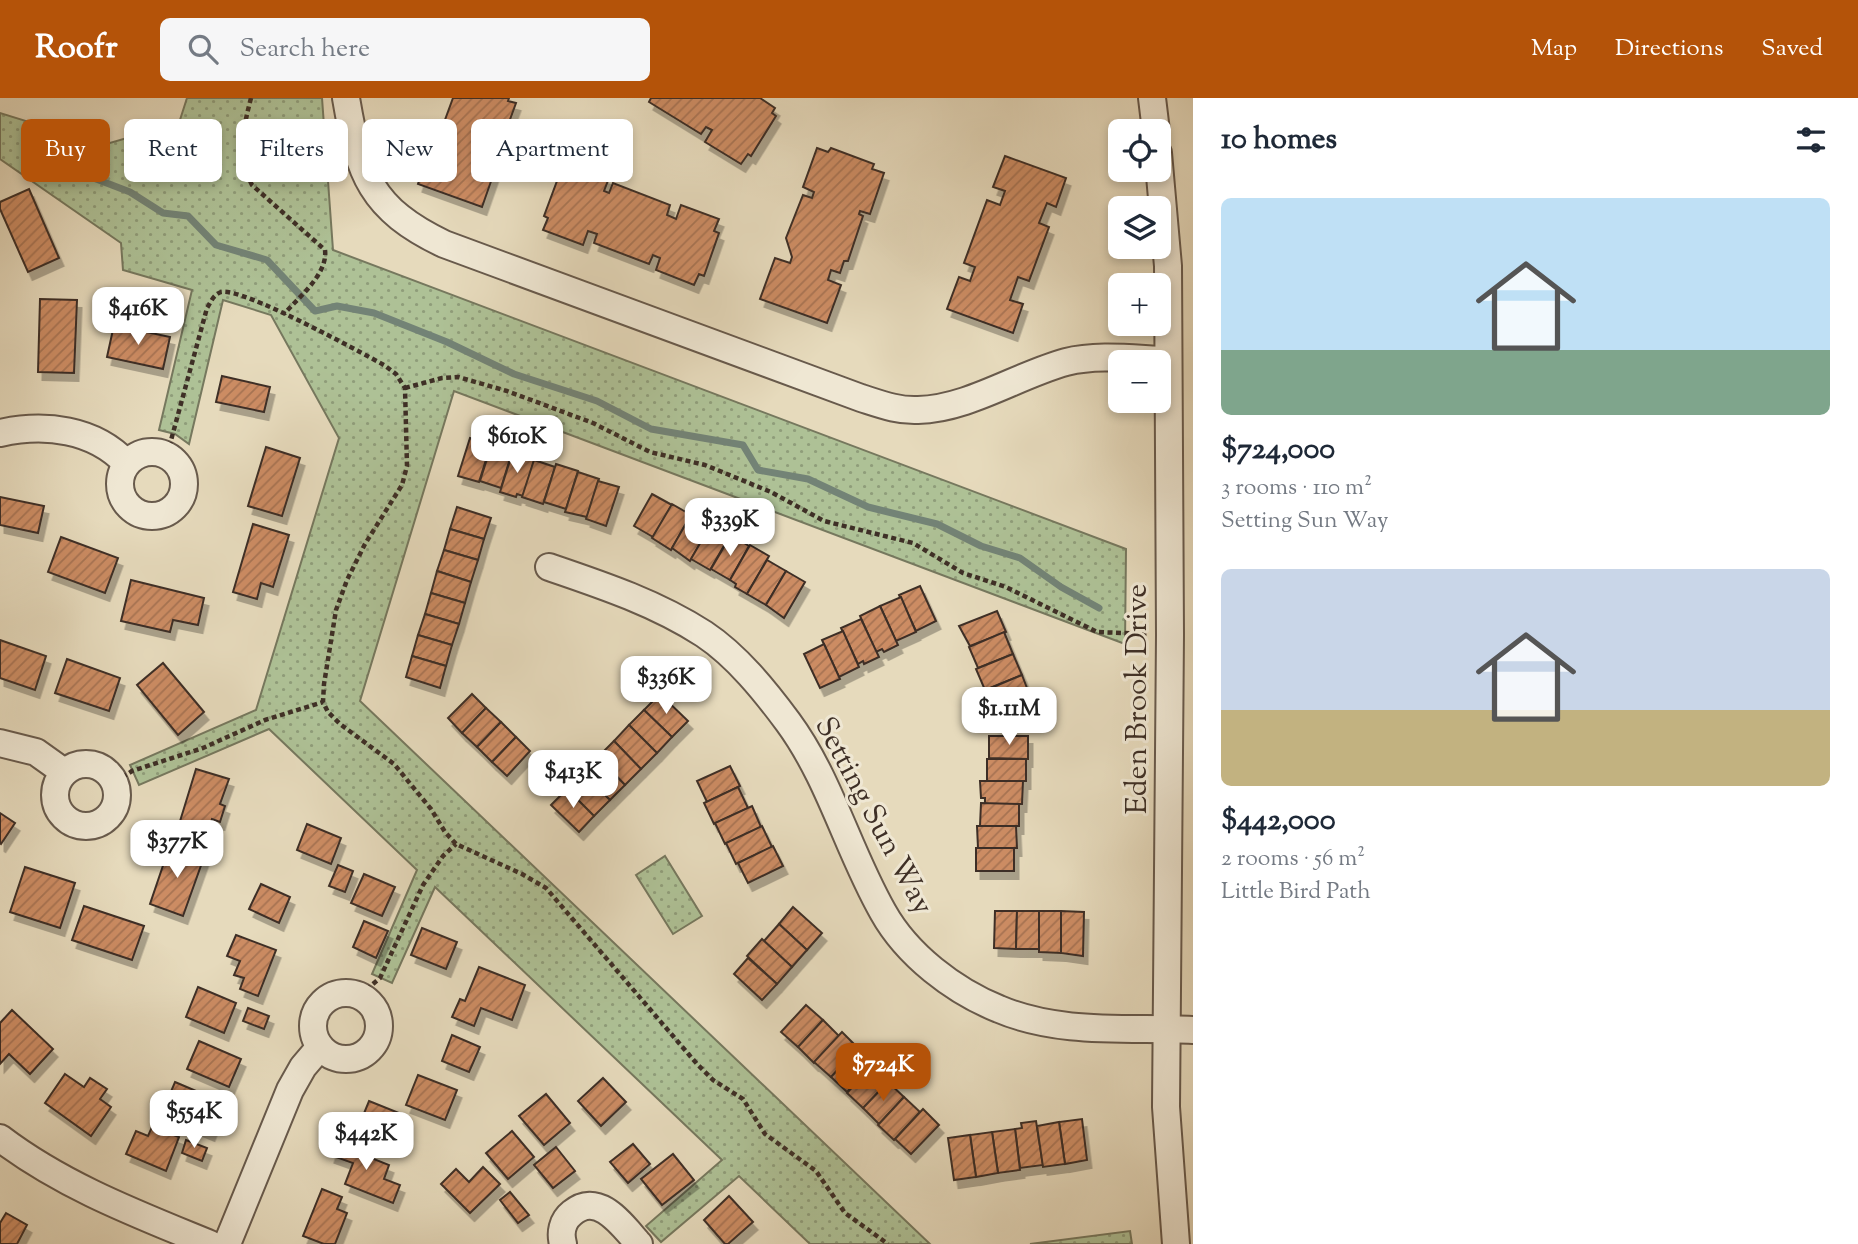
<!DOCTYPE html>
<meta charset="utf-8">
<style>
:root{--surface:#fff;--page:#f6f6f7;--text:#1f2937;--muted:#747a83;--accent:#b45309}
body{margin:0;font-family:"Sorts Mill Goudy",serif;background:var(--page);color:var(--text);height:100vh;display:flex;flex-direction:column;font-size:26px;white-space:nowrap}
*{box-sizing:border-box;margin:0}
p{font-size:23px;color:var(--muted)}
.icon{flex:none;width:38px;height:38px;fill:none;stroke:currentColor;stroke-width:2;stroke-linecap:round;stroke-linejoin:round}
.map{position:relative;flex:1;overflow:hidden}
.side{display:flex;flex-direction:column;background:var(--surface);width:665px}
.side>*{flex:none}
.banner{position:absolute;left:21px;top:21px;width:665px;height:63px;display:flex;gap:14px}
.controls{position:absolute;left:1108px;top:21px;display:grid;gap:14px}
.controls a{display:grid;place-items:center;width:63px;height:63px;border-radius:10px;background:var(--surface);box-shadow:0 4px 10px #0003;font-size:35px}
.price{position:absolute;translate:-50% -60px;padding:0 16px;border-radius:14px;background:#fff;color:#222;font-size:23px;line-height:46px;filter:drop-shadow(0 2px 4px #0008)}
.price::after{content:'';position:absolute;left:50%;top:42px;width:21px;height:16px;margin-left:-10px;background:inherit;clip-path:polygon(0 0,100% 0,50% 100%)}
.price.current{background:var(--accent);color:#fff}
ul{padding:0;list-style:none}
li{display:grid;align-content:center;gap:14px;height:371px;padding:0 28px}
li span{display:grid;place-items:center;height:217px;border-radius:10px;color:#555}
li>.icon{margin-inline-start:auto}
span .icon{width:126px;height:126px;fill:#fffc;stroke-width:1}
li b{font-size:30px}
h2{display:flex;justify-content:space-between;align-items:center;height:84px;padding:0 28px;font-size:30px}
.chip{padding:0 24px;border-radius:10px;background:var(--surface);box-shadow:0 4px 10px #0003;font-size:24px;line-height:63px}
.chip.current{background:var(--accent);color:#fff}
header{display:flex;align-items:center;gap:42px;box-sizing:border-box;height:98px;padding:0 35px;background:var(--accent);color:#fff}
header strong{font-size:33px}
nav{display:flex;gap:38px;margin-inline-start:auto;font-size:24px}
.search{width:490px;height:63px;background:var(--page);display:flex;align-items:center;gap:18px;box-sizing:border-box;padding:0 24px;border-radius:10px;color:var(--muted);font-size:26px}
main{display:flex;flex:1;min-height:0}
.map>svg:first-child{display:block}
.green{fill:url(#green-dots);stroke:#76785e;stroke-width:2}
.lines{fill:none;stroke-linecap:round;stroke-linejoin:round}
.stream{stroke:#738376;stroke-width:7}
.building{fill:url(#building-hatch);stroke:#3e2f26;stroke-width:2;filter:url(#shadow)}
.minor-casing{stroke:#685a4c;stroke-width:30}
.path{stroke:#3e2f26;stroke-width:4.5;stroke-dasharray:5 3.5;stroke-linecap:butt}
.minor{stroke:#efe7d3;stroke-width:26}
.labels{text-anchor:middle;stroke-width:6;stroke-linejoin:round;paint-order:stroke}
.street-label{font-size:30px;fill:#3e2f26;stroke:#efe7d3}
</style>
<header>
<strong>Roofr</strong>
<div class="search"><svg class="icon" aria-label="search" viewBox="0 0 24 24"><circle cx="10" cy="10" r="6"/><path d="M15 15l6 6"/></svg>Search here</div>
<nav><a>Map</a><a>Directions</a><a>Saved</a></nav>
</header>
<main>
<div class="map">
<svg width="1193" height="1146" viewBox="0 0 1193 1146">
<defs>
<pattern id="green-dots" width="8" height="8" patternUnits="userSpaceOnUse" patternTransform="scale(1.75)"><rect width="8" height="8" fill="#aec196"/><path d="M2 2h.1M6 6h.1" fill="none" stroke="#8f9d7a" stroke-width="1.8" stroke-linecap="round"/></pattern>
<pattern id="building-hatch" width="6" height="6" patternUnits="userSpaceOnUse" patternTransform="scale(1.75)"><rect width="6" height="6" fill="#cc8c64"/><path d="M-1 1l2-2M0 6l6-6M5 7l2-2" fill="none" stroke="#a77352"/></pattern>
<filter id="shadow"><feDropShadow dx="4.5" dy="8" stdDeviation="0" flood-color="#0004"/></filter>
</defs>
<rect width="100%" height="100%" fill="#e6dabc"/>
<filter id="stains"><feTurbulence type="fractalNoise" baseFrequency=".00286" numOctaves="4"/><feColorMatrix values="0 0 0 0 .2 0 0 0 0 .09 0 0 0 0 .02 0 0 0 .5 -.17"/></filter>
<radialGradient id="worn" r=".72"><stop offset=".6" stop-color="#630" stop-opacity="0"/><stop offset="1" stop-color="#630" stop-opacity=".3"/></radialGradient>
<g class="green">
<polygon points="187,0 322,0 333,152 1126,451 1125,546 454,293 360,603 930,1146 810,1146 739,1078 661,1144 646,1128 722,1062 435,789 392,885 372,876 417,772 269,631 139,687 130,667 256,612 339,340 271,217 223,202 189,346 175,336 159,332 192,192 123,172 121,145 0,61 0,15 103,47 179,25"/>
<polygon points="665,758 702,818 673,836 636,777"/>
<polygon points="1130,1133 1132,1146 1030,1146"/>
</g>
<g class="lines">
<polyline class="stream" points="44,45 78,74 130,94 163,115 188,118 216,147 267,162 315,213 337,208 374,215 447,244 514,276 597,303 651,331 743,347 758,372 808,381 868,409 937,426 981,448 1020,460 1061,489 1099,510"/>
</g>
<g class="building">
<polygon points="453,0 509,0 508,3 516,5 496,60 487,57 483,68 495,72 482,109 418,86 431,48 443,52 445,44 438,41"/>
<polygon points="651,0 760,0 775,10 772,15 776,18 751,58 748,56 741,66 705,44 712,32 706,29 701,36 649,4"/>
<polygon points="817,50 828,54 831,50 874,66 872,71 884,75 870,116 860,113 859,116 863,118 848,163 844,163 840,175 831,172 828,182 841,187 827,225 760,201 775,160 790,165 792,159 786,140 803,97 812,100 814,94 803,89"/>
<polygon points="1005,58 1066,80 1056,109 1047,105 1039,125 1049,129 1029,183 1018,179 1010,202 1023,206 1013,235 947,211 959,179 970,183 975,169 964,165 987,102 1000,107 1005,93 993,89"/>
<polygon points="568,65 609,80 604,93 609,95 613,85 670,107 667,117 676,121 681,107 719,121 714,133 719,135 704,178 699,176 694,187 656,172 660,160 653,157 649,166 594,145 597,136 588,133 583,147 543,132 548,120 544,118 560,75 564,76"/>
<polygon points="29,91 59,160 28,174 0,111 0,104"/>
<polygon points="40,201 77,202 74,275 38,274"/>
<polygon points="114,227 170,239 163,271 107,259"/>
<polygon points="222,278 270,289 264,314 216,304"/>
<polygon points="470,340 491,346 479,384 458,378"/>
<polygon points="492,345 513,351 501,390 480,383"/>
<polygon points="266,349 300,360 282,418 248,408"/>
<polygon points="513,353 535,360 523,398 517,396 516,399 500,394"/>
<polygon points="534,362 555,369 543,406 522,399"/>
<polygon points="556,366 578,373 566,411 544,404"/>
<polygon points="578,374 599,381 587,419 565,414"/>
<polygon points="598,383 619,389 606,428 586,421"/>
<polygon points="652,396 672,407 653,439 634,428"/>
<polygon points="0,399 44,408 38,435 0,427"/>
<polygon points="672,406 691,417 671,452 652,440"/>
<polygon points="457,409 491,420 484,441 450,431"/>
<polygon points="692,415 711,427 690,463 672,450"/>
<polygon points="253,426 289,437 273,489 261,485 257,501 233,494"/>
<polygon points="710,428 729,439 710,472 691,461"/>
<polygon points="450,431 484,441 478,462 444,452"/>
<polygon points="731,437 749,448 730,482 711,471"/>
<polygon points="61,439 118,460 105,495 48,474"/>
<polygon points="750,447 769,458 747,496 735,489 736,486 730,482"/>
<polygon points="444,452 478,462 471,484 437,473"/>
<polygon points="767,462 786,473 766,507 747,496"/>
<polygon points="437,473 471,484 465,505 431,495"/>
<polygon points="786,473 805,484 784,520 766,507"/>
<polygon points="131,482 204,500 198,527 173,522 170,534 121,523"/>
<polygon points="920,488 936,523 916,533 899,497"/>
<polygon points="431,495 465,505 459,526 425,516"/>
<polygon points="901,499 916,534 896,543 880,508"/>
<polygon points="880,508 898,547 884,554 882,551 876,554 860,518"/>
<polygon points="997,513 1006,534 970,548 959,528"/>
<polygon points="425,516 459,526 452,547 418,537"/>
<polygon points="861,521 879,559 864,566 863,563 858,566 841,530"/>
<polygon points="843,533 859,569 839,579 822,542"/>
<polygon points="1004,534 1013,556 978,570 969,549"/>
<polygon points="418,537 452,547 446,568 412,558"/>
<polygon points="0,542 46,558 35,592 0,580"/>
<polygon points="824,546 840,581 820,590 804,556"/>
<polygon points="1013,556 1022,577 985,592 976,571"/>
<polygon points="412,558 446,568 440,590 406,579"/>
<polygon points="67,561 120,580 109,613 55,595"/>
<polygon points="163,565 204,614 178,637 137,587"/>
<polygon points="1022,577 1030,598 992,614 985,597 988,596 986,592"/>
<polygon points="472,596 486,610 462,635 448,620"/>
<polygon points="660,596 688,623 672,639 644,612"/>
<polygon points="486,610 501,624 477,649 462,635"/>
<polygon points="644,612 672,639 657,655 629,627"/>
<polygon points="501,624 516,639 492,664 477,649"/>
<polygon points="629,627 657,655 641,671 614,643"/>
<polygon points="989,638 1028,638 1028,661 989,660"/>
<polygon points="516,639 530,653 507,678 492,664"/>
<polygon points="614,643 641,671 625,687 598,659"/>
<polygon points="598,659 625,687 610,702 582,675"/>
<rect x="987" y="661" width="39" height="22"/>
<polygon points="730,668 740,688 707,704 697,683"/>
<polygon points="196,671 229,681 220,706 225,708 220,724 212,721 205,742 177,733"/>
<polygon points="582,675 610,702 594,718 567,691"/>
<polygon points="980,683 1023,683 1022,706 985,706 985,700 981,700"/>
<polygon points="738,689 748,710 714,726 704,705"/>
<polygon points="567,691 594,718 579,734 551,707"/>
<polygon points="981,705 1019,706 1019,728 980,728"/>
<polygon points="752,708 761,729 725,746 715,725"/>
<polygon points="0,715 15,725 1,746 0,745"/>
<polygon points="307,726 341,740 331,766 297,752"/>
<polygon points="762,728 772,749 736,766 726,745"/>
<polygon points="977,728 1016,728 1017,750 978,750"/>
<polygon points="170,747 204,759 183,818 150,806"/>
<polygon points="773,748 783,768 748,785 738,765"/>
<rect x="976" y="750" width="38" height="23"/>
<polygon points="338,767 353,773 345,794 329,788"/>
<polygon points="25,769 75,785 60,830 10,814"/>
<polygon points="364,776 395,789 382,818 351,805"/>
<polygon points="261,786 290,799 279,825 249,811"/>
<polygon points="84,808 144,828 132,862 72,842"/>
<polygon points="793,809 822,835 807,852 779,826"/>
<polygon points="995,813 1017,813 1016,851 994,850"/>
<polygon points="1017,813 1039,813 1039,851 1016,851"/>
<polygon points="1039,813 1061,813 1061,855 1039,854"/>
<polygon points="1061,813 1084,814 1083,858 1061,855"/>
<polygon points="364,823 388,833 376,860 353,849"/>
<polygon points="779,826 807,852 792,869 764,843"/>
<polygon points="422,830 457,844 446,871 411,857"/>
<polygon points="236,837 276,852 258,898 240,891 244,880 234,877 240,863 227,858"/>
<polygon points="762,841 792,869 777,886 747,858"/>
<polygon points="748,860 777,886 762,902 734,876"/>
<polygon points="479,869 525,887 512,922 481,910 474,928 452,919 460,901 465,903"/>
<polygon points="198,889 236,905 224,935 186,919"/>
<polygon points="806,907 823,922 798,949 781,934"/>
<polygon points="248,910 269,918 264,931 243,923"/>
<polygon points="12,912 53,951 30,976 9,956 0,966 0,925"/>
<polygon points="823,922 839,938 814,965 798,949"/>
<polygon points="842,934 858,950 831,979 814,964"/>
<polygon points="452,937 480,949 469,974 442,963"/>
<polygon points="199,943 241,961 229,989 187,971"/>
<polygon points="858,950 874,965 847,994 831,979"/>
<polygon points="871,968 888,984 863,1010 847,995"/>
<polygon points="65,976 84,989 90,980 107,991 100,1001 111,1009 91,1038 45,1005"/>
<polygon points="418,977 457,992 445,1022 406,1007"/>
<polygon points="603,980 626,1004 601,1028 578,1003"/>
<polygon points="175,984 222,1004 210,1035 162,1015"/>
<polygon points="888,984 904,999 879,1026 863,1010"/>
<polygon points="546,996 570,1025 544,1047 519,1018"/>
<polygon points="904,999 920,1014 894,1042 878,1027"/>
<polygon points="369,1003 404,1017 391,1049 356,1035"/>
<polygon points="923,1011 939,1027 911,1056 895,1041"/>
<polygon points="1082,1021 1087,1062 1065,1066 1059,1024"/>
<polygon points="1036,1023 1043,1067 1020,1070 1015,1031 1022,1030 1021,1025"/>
<polygon points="1059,1024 1065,1066 1043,1069 1037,1028"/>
<polygon points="152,1029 179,1039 166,1073 126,1056 136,1033 148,1038"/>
<polygon points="1015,1031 1020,1072 998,1075 992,1034"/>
<polygon points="512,1033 534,1059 508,1081 486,1055"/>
<polygon points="992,1034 998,1075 976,1079 970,1037"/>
<polygon points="970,1037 976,1079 954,1082 948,1040"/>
<polygon points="336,1040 358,1048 356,1054 389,1067 384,1081 400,1087 393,1105 345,1086 353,1065 330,1057"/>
<polygon points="186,1042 207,1050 202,1063 182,1055"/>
<polygon points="633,1046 650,1066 628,1085 610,1064"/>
<polygon points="556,1049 575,1073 553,1090 534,1067"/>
<polygon points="673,1056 694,1082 662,1107 641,1081"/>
<polygon points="483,1069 500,1086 470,1115 441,1086 456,1071 469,1084"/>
<polygon points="322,1091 342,1099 337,1111 347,1115 335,1146 324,1146 303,1138"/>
<polygon points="510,1094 529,1117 518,1125 500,1102"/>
<polygon points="729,1098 753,1124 728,1146 725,1146 704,1122"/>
<polygon points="6,1115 27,1127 17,1146 0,1146 0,1125"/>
</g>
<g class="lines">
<defs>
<g id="minor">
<path d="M346,0C359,77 371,111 444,146L861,300C880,306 898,313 918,312C968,311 1018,277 1066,264C1098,256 1135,261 1168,262"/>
<polyline points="1152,0 1156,33"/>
<polyline points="1158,55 1168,168 1170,537 1166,1009 1176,1146"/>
<path d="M0,335C45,325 94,331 126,365"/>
<circle cx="152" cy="386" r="32"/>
<path d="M549,469C602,487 656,505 704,536C737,558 765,593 788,624C830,681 848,753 883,814C907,857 954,893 999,911C1060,937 1129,929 1193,932"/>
<polyline points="0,645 36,654 64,674"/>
<circle cx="86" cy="697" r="31"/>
<circle cx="346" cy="928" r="33"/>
<path d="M0,1040C63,1088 137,1116 210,1146"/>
<polyline points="227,1146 290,992 303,969 320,949"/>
<path d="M563,1146C560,1135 562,1123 572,1115C599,1093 622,1127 639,1146"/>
</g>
</defs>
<use href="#minor" class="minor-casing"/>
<g class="path">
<path d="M251,0C243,31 237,57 252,87L325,152C328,176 299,199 284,216"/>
<polyline points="405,290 442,280 458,279 507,293 593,325 650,354 705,367 771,394 824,423 913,445 963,475 1006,489 1097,534 1148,536"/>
<path d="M167,357L207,210C211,204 213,197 221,194C242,189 358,253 384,267L396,276L405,290L407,368L402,387L365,446L347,482L336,512L324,586L323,604L328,614L340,626L394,666L431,711L445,734L456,746L522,776L546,790L697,966L713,982L743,1001L765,1036L816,1073L845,1115L888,1146"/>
<polyline points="115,684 132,673 203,650 265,622 323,604"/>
<polyline points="360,897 380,880 423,787 443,758 456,746"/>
</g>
<use href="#minor" class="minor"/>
</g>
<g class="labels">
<g class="street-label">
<text transform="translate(1136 601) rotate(-90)" y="10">Eden Brook Drive</text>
<text transform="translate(875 717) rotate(62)" y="10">Setting Sun Way</text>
</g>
</g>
<rect width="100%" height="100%" filter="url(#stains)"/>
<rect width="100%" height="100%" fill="url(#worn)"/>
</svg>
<div class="controls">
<a><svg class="icon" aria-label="locate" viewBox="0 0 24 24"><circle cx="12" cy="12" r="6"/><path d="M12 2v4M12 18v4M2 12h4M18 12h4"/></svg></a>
<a><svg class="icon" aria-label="layers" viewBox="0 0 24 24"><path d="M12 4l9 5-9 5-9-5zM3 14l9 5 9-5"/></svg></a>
<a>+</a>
<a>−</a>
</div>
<b class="price" style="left:138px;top:249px">$416K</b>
<b class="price" style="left:517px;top:377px">$610K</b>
<b class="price" style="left:730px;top:460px">$339K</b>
<b class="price" style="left:666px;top:618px">$336K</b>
<b class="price" style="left:1009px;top:649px">$1.11M</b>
<b class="price" style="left:573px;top:712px">$413K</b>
<b class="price" style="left:177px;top:782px">$377K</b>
<b class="price current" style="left:883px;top:1005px">$724K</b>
<b class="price" style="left:194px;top:1052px">$554K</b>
<b class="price" style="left:366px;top:1074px">$442K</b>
<div class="banner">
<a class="chip current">Buy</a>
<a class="chip">Rent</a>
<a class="chip">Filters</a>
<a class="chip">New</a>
<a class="chip">Apartment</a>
</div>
</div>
<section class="side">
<h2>10 homes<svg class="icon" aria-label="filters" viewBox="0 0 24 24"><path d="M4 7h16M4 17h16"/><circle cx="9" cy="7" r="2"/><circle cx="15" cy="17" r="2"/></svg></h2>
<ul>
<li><span style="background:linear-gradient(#bfe0f5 70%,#7fa58c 0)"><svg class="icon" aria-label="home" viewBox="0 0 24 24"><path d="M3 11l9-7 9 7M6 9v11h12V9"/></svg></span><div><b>$724,000</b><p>3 rooms · 110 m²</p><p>Setting Sun Way</p></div></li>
<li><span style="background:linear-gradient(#c9d6e8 65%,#c2b280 0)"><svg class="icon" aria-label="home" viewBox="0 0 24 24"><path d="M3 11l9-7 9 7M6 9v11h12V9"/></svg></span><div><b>$442,000</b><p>2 rooms · 56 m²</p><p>Little Bird Path</p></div></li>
</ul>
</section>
</main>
